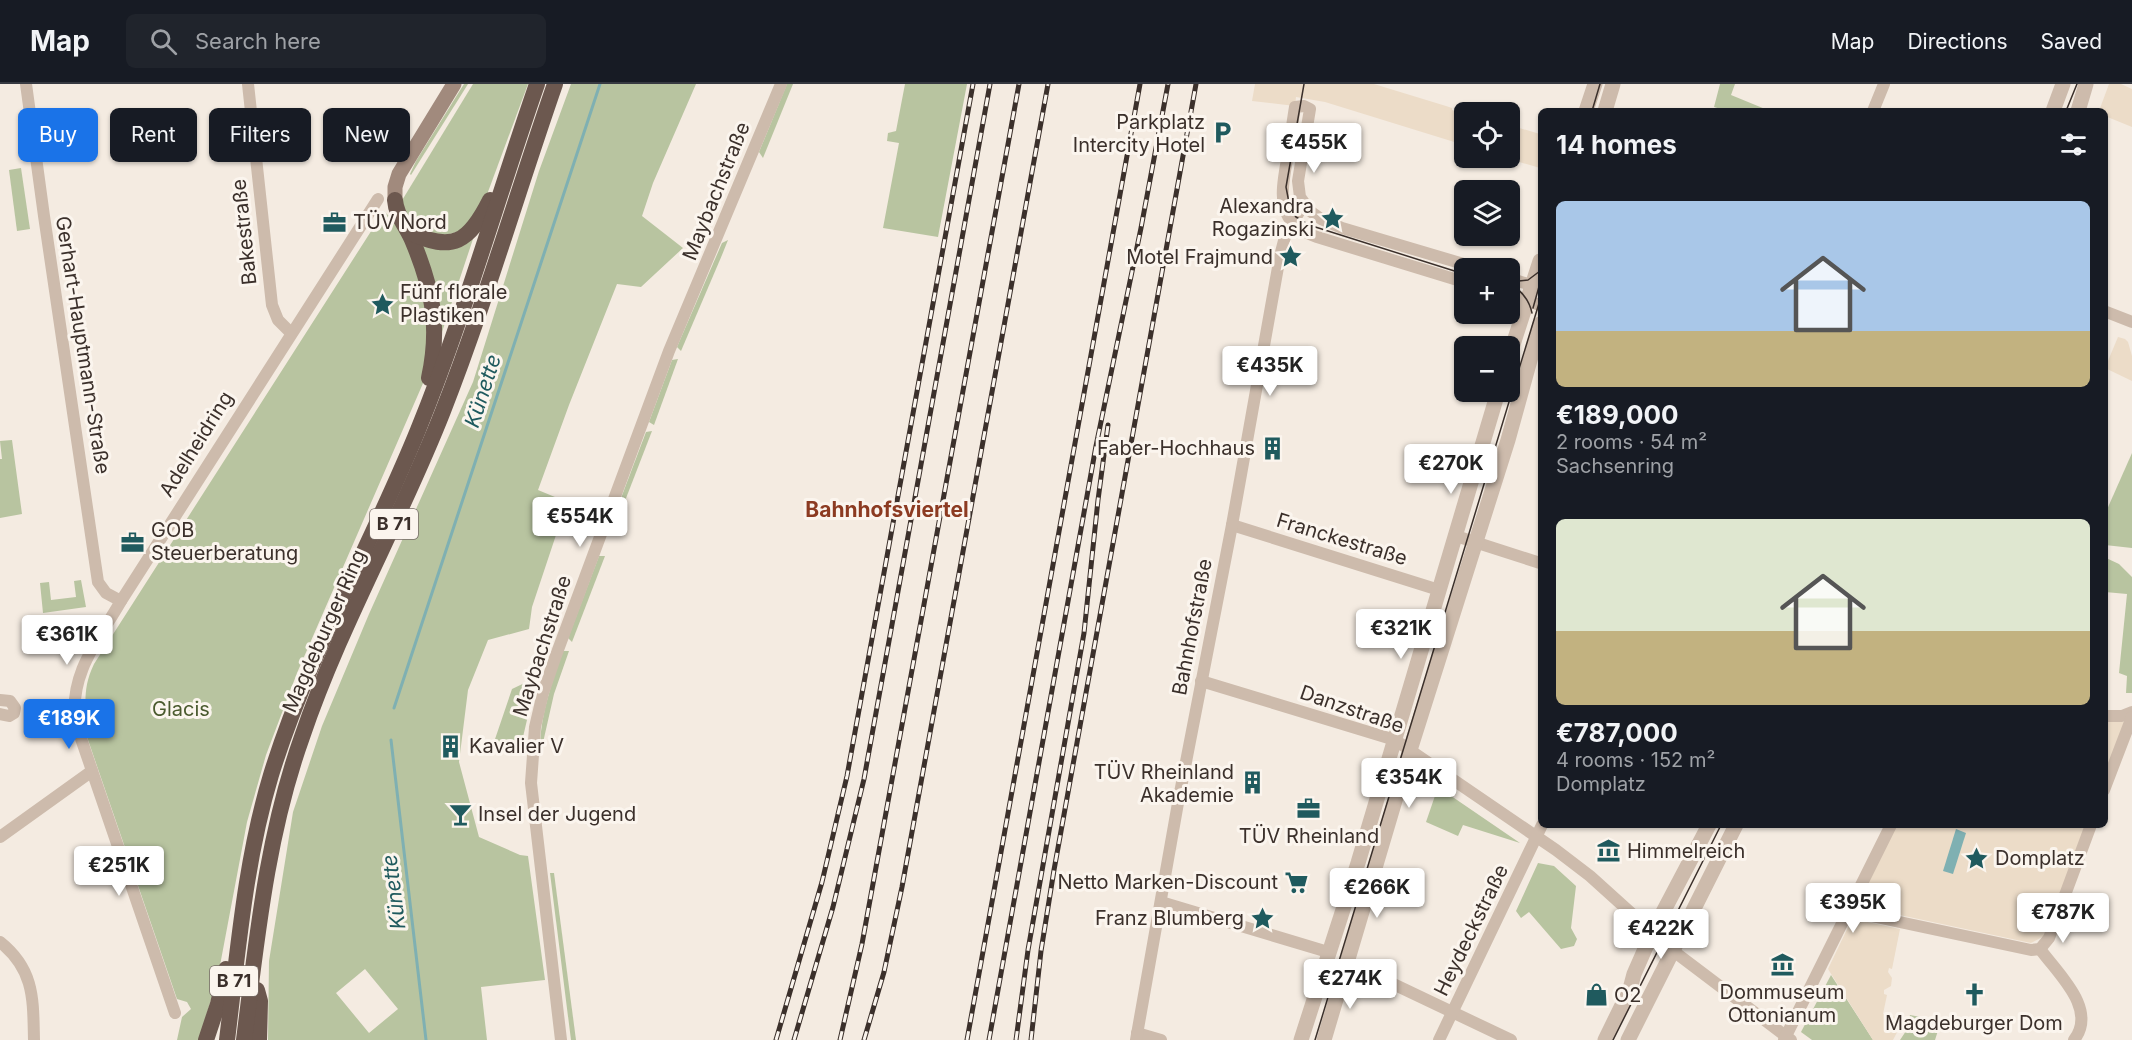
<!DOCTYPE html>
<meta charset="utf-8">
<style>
:root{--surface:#171b24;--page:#20242c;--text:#f1f3f6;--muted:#9ea1a6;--line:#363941;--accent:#1a73e8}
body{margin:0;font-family:Inter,sans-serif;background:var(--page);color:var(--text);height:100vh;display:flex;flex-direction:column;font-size:22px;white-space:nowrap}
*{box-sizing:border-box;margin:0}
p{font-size:20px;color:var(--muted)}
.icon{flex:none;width:33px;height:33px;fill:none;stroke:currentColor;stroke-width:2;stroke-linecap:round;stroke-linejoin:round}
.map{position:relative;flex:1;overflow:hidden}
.drawer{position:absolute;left:1538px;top:24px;width:570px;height:720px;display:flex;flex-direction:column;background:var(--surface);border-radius:9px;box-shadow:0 2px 4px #0004}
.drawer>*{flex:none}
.hud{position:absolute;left:18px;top:24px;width:570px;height:54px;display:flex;gap:12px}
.buttons{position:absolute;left:1454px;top:18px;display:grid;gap:12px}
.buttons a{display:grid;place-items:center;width:66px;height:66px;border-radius:9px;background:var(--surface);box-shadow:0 2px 4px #0004;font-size:30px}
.price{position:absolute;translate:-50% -51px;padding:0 14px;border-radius:6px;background:#fff;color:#222;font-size:20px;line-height:39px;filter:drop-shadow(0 2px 3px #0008)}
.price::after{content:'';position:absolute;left:50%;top:36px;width:18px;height:14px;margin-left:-9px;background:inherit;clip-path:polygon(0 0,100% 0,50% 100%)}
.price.active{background:var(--accent);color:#fff}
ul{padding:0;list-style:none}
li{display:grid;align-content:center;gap:12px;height:318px;padding:0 18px}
li span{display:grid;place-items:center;height:186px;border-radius:9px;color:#555}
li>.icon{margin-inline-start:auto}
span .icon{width:108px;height:108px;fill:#fffc;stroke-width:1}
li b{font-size:26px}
h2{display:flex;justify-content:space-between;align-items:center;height:72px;padding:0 18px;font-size:26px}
.tag{padding:0 21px;border-radius:9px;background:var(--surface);box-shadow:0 2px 4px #0004;font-size:21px;line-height:54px}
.tag.active{background:var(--accent);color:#fff}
header{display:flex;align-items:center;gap:36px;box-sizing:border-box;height:84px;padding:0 30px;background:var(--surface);border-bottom:2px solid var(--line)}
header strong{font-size:28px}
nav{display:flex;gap:33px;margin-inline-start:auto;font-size:21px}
.search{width:420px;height:54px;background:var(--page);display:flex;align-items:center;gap:15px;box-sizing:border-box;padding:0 21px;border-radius:9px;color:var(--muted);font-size:22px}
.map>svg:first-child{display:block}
.green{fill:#b8c4a0;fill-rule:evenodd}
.plaza{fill:#ecdcc8}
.water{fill:#7fb0b2}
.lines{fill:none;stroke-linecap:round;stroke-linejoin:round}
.stream{stroke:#7fb0b2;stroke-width:3}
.minor{stroke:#cdbbac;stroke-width:12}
.tertiary{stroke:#cdbbac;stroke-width:15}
.secondary{stroke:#a18a7d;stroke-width:15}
.trunk{stroke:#6c584f;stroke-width:16}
.tram{stroke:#3b302b;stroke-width:1.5}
.rail-casing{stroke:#3b302b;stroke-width:5}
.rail{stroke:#fbf5ee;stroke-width:3;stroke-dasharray:9;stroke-linecap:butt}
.labels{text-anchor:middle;stroke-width:6;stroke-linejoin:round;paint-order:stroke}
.shield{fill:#fbf5ee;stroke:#756b66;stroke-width:1.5}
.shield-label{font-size:18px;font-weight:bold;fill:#3b302b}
.poi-label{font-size:20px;fill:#3b302b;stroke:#fbf5ee;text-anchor:start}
.street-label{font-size:20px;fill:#3b302b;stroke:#fbf5ee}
.park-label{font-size:20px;fill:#4a5a2e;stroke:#fbf5ee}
.water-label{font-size:21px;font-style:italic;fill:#1f5a5e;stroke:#fbf5ee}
.neighbourhood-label{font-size:21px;font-weight:bold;fill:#8c3b22;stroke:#fbf5ee}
</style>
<header>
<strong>Map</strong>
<div class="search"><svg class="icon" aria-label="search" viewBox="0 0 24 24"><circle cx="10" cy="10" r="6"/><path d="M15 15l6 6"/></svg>Search here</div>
<nav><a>Map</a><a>Directions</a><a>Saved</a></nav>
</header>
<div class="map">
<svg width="2132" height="956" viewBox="0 0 2132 956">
<rect width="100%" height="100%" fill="#f4ebe1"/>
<g class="green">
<polygon points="464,0 468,0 411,91 410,90 416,77"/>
<polygon points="473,0 528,0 485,116 463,146 440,153 412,141 401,118"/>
<path d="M571,0H696L653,99L642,132L683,164L641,203L617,200L569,321L538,406L567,418L532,523L529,545L488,556L468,606L459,678L479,753L520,771L528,772L545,896L481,903L487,956H268L269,877L293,728L322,642L369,530L473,298L539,87ZM365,885L398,925L369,949L336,909Z"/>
<polygon points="787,0 793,0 763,74 759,68"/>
<polygon points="905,0 967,0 938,153 883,144 899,59 887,57 888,49 896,47"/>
<polygon points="1720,0 1735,0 1731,11 1770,27 1727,27 1714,23"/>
<polygon points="21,84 30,145 17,147 9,86"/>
<path d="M384,127L395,138L410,164L429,226L424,297L297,589L266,671L247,738L218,892L199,956H177L182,933L191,925L187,918L177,915L86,650C87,623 81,607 94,580Z"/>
<polygon points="473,155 442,248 440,248 421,162"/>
<polygon points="728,156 722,171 681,267 677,263 722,159"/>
<polygon points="678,275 654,341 649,338 672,276"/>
<polygon points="652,347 618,435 615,430 646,348"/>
<polygon points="12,356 22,430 0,434 0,375 2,375 0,357"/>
<polygon points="2132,369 2132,464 2105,461 2105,430"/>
<polygon points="599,472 605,472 572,558 568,554"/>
<polygon points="2104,473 2119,480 2132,493 2132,609 2126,609 2127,592 2119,589 2127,510 2105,508"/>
<polygon points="81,496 86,523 43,529 40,499 49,498 51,516 76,513 74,497"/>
<path d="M563,567H569L554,610L542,663L540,661C541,629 552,598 563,567Z"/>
<polygon points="537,593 523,653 522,672 493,661 512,605"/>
<polygon points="1438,703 1520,759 1463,741 1458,752 1426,738"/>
<polygon points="1538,779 1554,782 1576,802 1571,844 1577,855 1574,862 1561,865 1529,828 1521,834 1516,827"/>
<polygon points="550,789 554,789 576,956 571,956"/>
<polygon points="1831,891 1873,956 1812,956 1801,948"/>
<polygon points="1910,931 1941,937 1935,956 1900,956 1906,947"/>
</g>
<g class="plaza">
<polygon points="1255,0 1374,0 1446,22 1452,24 1452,26 1462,30 1463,27 1467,28 1464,28 1464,61 1325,18 1296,13 1295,22 1252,17"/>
<polygon points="2109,0 2121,0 2132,5 2132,43 2105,32 2104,27 2099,27"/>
<polygon points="1509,41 1540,50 1540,84 1506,74 1509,74"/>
<polygon points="2118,253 2125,255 2128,258 2132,272 2132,297 2105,284"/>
<polygon points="2105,637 2126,638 2105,694"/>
<polygon points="1896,741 2087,741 2046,851 2031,859 1867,824 1861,808"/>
<polygon points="1858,836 1900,845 1892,885 1889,884 1888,888 1892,894 1891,902 1884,906 1884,910 1887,911 1883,930 1904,935 1893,956 1873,956 1828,885 1849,841"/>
</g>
<polygon class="water" points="1956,745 1966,749 1953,790 1943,787"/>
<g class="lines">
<g class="stream">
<polyline points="394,624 600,0"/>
<polyline points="391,656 426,956"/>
</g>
<g class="minor">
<polyline points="26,0 44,132 98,498 106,509 121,517"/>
<polyline points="248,0 272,221 278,236 291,249"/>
<polyline points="1873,27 1884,0"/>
<polyline points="1509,194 1540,204"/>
<path d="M1464,198L1317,153C1275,139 1281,111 1287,75C1290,58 1292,41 1295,23L1304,22L1310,25L1298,97L1300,113L1310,127L1321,135L1342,144L1477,184"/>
<polyline points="1509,211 1540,221"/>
<polyline points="2104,227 2132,238"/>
<polyline points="1232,441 1439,506"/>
<polyline points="1456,452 1540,479"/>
<polyline points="1201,597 1395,656 1556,766 1590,792 1672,866 1791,956"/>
<polyline points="0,616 10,617 15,624 14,629 9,632 0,630"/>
<polyline points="2104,632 2122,632 2132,628"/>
<polyline points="2104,706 2132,633"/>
<polyline points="0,753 92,687"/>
<polyline points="1161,818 1328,868"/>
<polyline points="1848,827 2031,866 2040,865 2049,854 2091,741"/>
<path d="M0,858C35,886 33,916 34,956"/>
<path d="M2040,865C2058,890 2098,925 2074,956"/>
<polyline points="1347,878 1511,956"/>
<path d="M175,929L75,637C70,588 98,557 121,517L378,115"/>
<polyline points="1137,949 1161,956"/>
<polyline points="561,956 531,699 535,643 543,609 555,574 669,267 781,0"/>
<polyline points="1136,956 1178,719 1232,441 1280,172 1286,149 1304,120"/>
<polyline points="1439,956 1542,741"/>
<polyline points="1784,956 1891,741"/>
</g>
<g class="tertiary">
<polyline points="1586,27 1595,0"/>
<polyline points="1605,27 1613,0"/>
<polyline points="2053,27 2063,0"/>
<polyline points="2078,27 2086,0"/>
<polyline points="1509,273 1540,177"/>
<polyline points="1301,956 1358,779 1498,308"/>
<polyline points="1324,956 1410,666 1508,356 1540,240"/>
<polyline points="1605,956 1630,905 1634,890 1652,849 1709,741"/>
<polyline points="1628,956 1736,741"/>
</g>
<polyline class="secondary" points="395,116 395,103 399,90 454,0"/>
<g class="trunk">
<path d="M395,116C396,132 407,143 413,158C433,206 440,243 429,294"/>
<path d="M409,148C453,169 469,158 490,116"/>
<polyline points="257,906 260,917 259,956"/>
<polyline points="206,956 218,920 226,885"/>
<path d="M227,956C238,867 245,777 271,691C308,571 371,462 418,346C464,233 497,115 537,0"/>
<path d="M244,956C257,853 267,751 302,653C340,541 400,437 443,327C485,220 517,109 555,0"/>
</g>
<g class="tram">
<polyline points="1304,0 1286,103 1290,124 1296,133 1309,141 1464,190"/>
<polyline points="1592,27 1600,0"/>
<polyline points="2066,27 2077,0"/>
<polyline points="1509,198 1528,196 1540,187"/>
<path d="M1509,199C1521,206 1529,215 1532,229"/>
<polyline points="1533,224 1540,199"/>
<polyline points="1315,956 1540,216"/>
<polyline points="1613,956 1721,741"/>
</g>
<defs>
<g id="rail">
<polyline points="776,956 822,798 847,692 973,0"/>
<polyline points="794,956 833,823 864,695 990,0"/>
<polyline points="840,956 862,860 1019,0"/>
<polyline points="864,956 884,888 902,803 1048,0"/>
<polyline points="967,956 1140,0"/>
<polyline points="989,956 1096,362 1141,144 1168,0"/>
<polyline points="1016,956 1028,866 1084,549 1098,416 1108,341"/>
<polyline points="1031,956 1041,867 1054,786 1196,0"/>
</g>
</defs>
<use href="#rail" class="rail-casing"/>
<use href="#rail" class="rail"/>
</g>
<defs>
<symbol id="parking-bare" viewBox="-9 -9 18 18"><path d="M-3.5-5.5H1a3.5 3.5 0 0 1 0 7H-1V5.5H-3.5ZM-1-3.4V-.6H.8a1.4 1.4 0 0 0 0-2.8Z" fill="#1f5a5e" stroke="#fbf5ee" stroke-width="2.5" paint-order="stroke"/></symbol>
<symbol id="sight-bare" viewBox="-9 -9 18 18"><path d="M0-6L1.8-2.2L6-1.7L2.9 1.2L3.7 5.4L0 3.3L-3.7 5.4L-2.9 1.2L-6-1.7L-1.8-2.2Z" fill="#1f5a5e" stroke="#fbf5ee" stroke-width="2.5" paint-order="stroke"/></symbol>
<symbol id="office-bare" viewBox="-9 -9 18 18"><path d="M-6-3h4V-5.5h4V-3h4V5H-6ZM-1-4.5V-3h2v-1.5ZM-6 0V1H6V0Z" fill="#1f5a5e" stroke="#fbf5ee" stroke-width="2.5" paint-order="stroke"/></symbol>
<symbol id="building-bare" viewBox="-9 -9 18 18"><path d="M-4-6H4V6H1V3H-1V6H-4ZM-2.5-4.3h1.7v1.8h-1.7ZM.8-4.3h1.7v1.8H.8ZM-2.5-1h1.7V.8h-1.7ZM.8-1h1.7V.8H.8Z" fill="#1f5a5e" stroke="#fbf5ee" stroke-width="2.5" paint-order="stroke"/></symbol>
<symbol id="bar-bare" viewBox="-9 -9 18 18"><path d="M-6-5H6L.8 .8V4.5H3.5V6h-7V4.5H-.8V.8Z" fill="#1f5a5e" stroke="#fbf5ee" stroke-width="2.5" paint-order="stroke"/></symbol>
<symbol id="museum-bare" viewBox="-9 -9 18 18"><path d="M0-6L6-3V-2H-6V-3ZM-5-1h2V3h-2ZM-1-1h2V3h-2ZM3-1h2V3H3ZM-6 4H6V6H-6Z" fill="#1f5a5e" stroke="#fbf5ee" stroke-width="2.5" paint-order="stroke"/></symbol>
<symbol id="supermarket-bare" viewBox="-9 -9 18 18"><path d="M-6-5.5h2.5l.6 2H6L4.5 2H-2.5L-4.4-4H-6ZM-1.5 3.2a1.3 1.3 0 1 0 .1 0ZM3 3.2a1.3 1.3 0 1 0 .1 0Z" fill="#1f5a5e" stroke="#fbf5ee" stroke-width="2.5" paint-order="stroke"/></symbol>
<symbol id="shop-bare" viewBox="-9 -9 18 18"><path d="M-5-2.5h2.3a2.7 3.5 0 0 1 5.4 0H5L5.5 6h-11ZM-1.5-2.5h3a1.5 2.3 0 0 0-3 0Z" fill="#1f5a5e" stroke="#fbf5ee" stroke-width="2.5" paint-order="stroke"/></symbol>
<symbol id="church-bare" viewBox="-9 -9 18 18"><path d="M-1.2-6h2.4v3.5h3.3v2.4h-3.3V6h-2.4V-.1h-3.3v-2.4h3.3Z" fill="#1f5a5e" stroke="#fbf5ee" stroke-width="2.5" paint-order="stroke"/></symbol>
</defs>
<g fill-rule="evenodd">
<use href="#parking-bare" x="1206" y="32" width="33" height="33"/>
<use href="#sight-bare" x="1316" y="118" width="33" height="33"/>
<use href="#office-bare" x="318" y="122" width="33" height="33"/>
<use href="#sight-bare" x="1274" y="156" width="33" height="33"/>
<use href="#sight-bare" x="366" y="204" width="33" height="33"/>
<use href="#building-bare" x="1256" y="348" width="33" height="33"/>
<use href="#office-bare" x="116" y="442" width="33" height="33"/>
<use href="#building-bare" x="434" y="646" width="33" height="33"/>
<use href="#building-bare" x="1236" y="682" width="33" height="33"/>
<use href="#office-bare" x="1292" y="708" width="33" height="33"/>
<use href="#bar-bare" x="444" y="714" width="33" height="33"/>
<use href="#museum-bare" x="1592" y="750" width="33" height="33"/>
<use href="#sight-bare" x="1960" y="758" width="33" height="33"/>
<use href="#supermarket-bare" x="1280" y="782" width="33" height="33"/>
<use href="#sight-bare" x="1246" y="818" width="33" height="33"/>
<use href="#museum-bare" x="1766" y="864" width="33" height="33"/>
<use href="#shop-bare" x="1580" y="894" width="33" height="33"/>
<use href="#church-bare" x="1958" y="894" width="33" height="33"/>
</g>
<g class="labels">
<g class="shield">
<rect x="370" y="425" width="48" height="30" rx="4.5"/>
<rect x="210" y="882" width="48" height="30" rx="4.5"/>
</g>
<g class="shield-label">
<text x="394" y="446">B 71</text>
<text x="234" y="903">B 71</text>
</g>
<g class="poi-label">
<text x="1205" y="45" text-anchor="end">Parkplatz<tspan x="1205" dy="23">Intercity Hotel</tspan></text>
<text x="1314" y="129" text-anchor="end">Alexandra<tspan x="1314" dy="23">Rogazinski</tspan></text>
<text x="353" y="145">TÜV Nord</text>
<text x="1273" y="180" text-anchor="end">Motel Frajmund</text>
<text x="400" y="215">Fünf florale<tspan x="400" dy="23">Plastiken</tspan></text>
<text x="1255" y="371" text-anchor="end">Faber-Hochhaus</text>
<text x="151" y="453">GOB<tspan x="151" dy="23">Steuerberatung</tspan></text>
<text x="469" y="669">Kavalier V</text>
<text x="1234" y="695" text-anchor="end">TÜV Rheinland<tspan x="1234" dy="23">Akademie</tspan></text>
<text x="478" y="737">Insel der Jugend</text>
<text x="1309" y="759" text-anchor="middle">TÜV Rheinland</text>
<text x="1627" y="774">Himmelreich</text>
<text x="1995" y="781">Domplatz</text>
<text x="1278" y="805" text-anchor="end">Netto Marken-Discount</text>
<text x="1244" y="841" text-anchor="end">Franz Blumberg</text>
<text x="1782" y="915" text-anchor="middle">Dommuseum<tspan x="1782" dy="23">Ottonianum</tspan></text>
<text x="1614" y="918">O2</text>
<text x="1974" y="946" text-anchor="middle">Magdeburger Dom</text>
</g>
<g class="street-label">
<text transform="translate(716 107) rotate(-68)" y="7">Maybachstraße</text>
<text transform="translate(244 148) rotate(-96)" y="7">Bakestraße</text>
<text transform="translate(83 261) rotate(81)" y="7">Gerhart-Hauptmann-Straße</text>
<text transform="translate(196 360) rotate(-58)" y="7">Adelheidring</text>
<text transform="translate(1342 455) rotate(17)" y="7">Franckestraße</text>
<text transform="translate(1192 543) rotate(-79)" y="7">Bahnhofstraße</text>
<text transform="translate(324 547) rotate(-66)" y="7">Magdeburger Ring</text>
<text transform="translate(542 562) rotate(-72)" y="7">Maybachstraße</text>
<text transform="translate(1352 625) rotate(19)" y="7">Danzstraße</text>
<text transform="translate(1471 846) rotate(-64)" y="7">Heydeckstraße</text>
</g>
<g class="park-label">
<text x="181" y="632">Glacis</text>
</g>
<g class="water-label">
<text transform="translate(483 307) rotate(-72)" y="7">Künette</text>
<text transform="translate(394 808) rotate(-97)" y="7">Künette</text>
</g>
<g class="neighbourhood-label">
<text x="887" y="433">Bahnhofsviertel</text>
</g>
</g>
</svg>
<div class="buttons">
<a><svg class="icon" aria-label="locate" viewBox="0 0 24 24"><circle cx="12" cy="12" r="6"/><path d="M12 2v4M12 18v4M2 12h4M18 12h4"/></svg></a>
<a><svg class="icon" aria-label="layers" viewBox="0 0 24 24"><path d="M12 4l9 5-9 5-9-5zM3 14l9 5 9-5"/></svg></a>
<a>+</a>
<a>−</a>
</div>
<b class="price" style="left:1314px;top:90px">€455K</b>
<b class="price" style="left:1270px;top:313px">€435K</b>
<b class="price" style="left:1451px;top:411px">€270K</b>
<b class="price" style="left:580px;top:464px">€554K</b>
<b class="price" style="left:1401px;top:576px">€321K</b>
<b class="price" style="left:67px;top:582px">€361K</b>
<b class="price active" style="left:69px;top:666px">€189K</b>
<b class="price" style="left:1409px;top:725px">€354K</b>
<b class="price" style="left:119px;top:813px">€251K</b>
<b class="price" style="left:1377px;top:835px">€266K</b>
<b class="price" style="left:1853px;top:850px">€395K</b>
<b class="price" style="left:2063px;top:860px">€787K</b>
<b class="price" style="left:1661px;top:876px">€422K</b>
<b class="price" style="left:1350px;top:926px">€274K</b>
<div class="hud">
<a class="tag active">Buy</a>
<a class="tag">Rent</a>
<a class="tag">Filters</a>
<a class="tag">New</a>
</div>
<section class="drawer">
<h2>14 homes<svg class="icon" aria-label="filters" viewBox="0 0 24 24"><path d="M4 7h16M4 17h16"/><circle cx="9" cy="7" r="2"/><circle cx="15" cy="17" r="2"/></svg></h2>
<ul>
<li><span style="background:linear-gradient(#a9c7e8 70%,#c2b280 0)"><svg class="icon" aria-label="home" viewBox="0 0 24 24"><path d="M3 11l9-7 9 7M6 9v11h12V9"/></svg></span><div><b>€189,000</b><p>2 rooms · 54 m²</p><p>Sachsenring</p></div></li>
<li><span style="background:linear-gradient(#dfe7d0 60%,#c2b280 0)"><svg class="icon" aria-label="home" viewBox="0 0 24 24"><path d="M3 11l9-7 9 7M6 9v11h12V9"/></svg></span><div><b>€787,000</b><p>4 rooms · 152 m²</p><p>Domplatz</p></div></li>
</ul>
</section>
</div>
